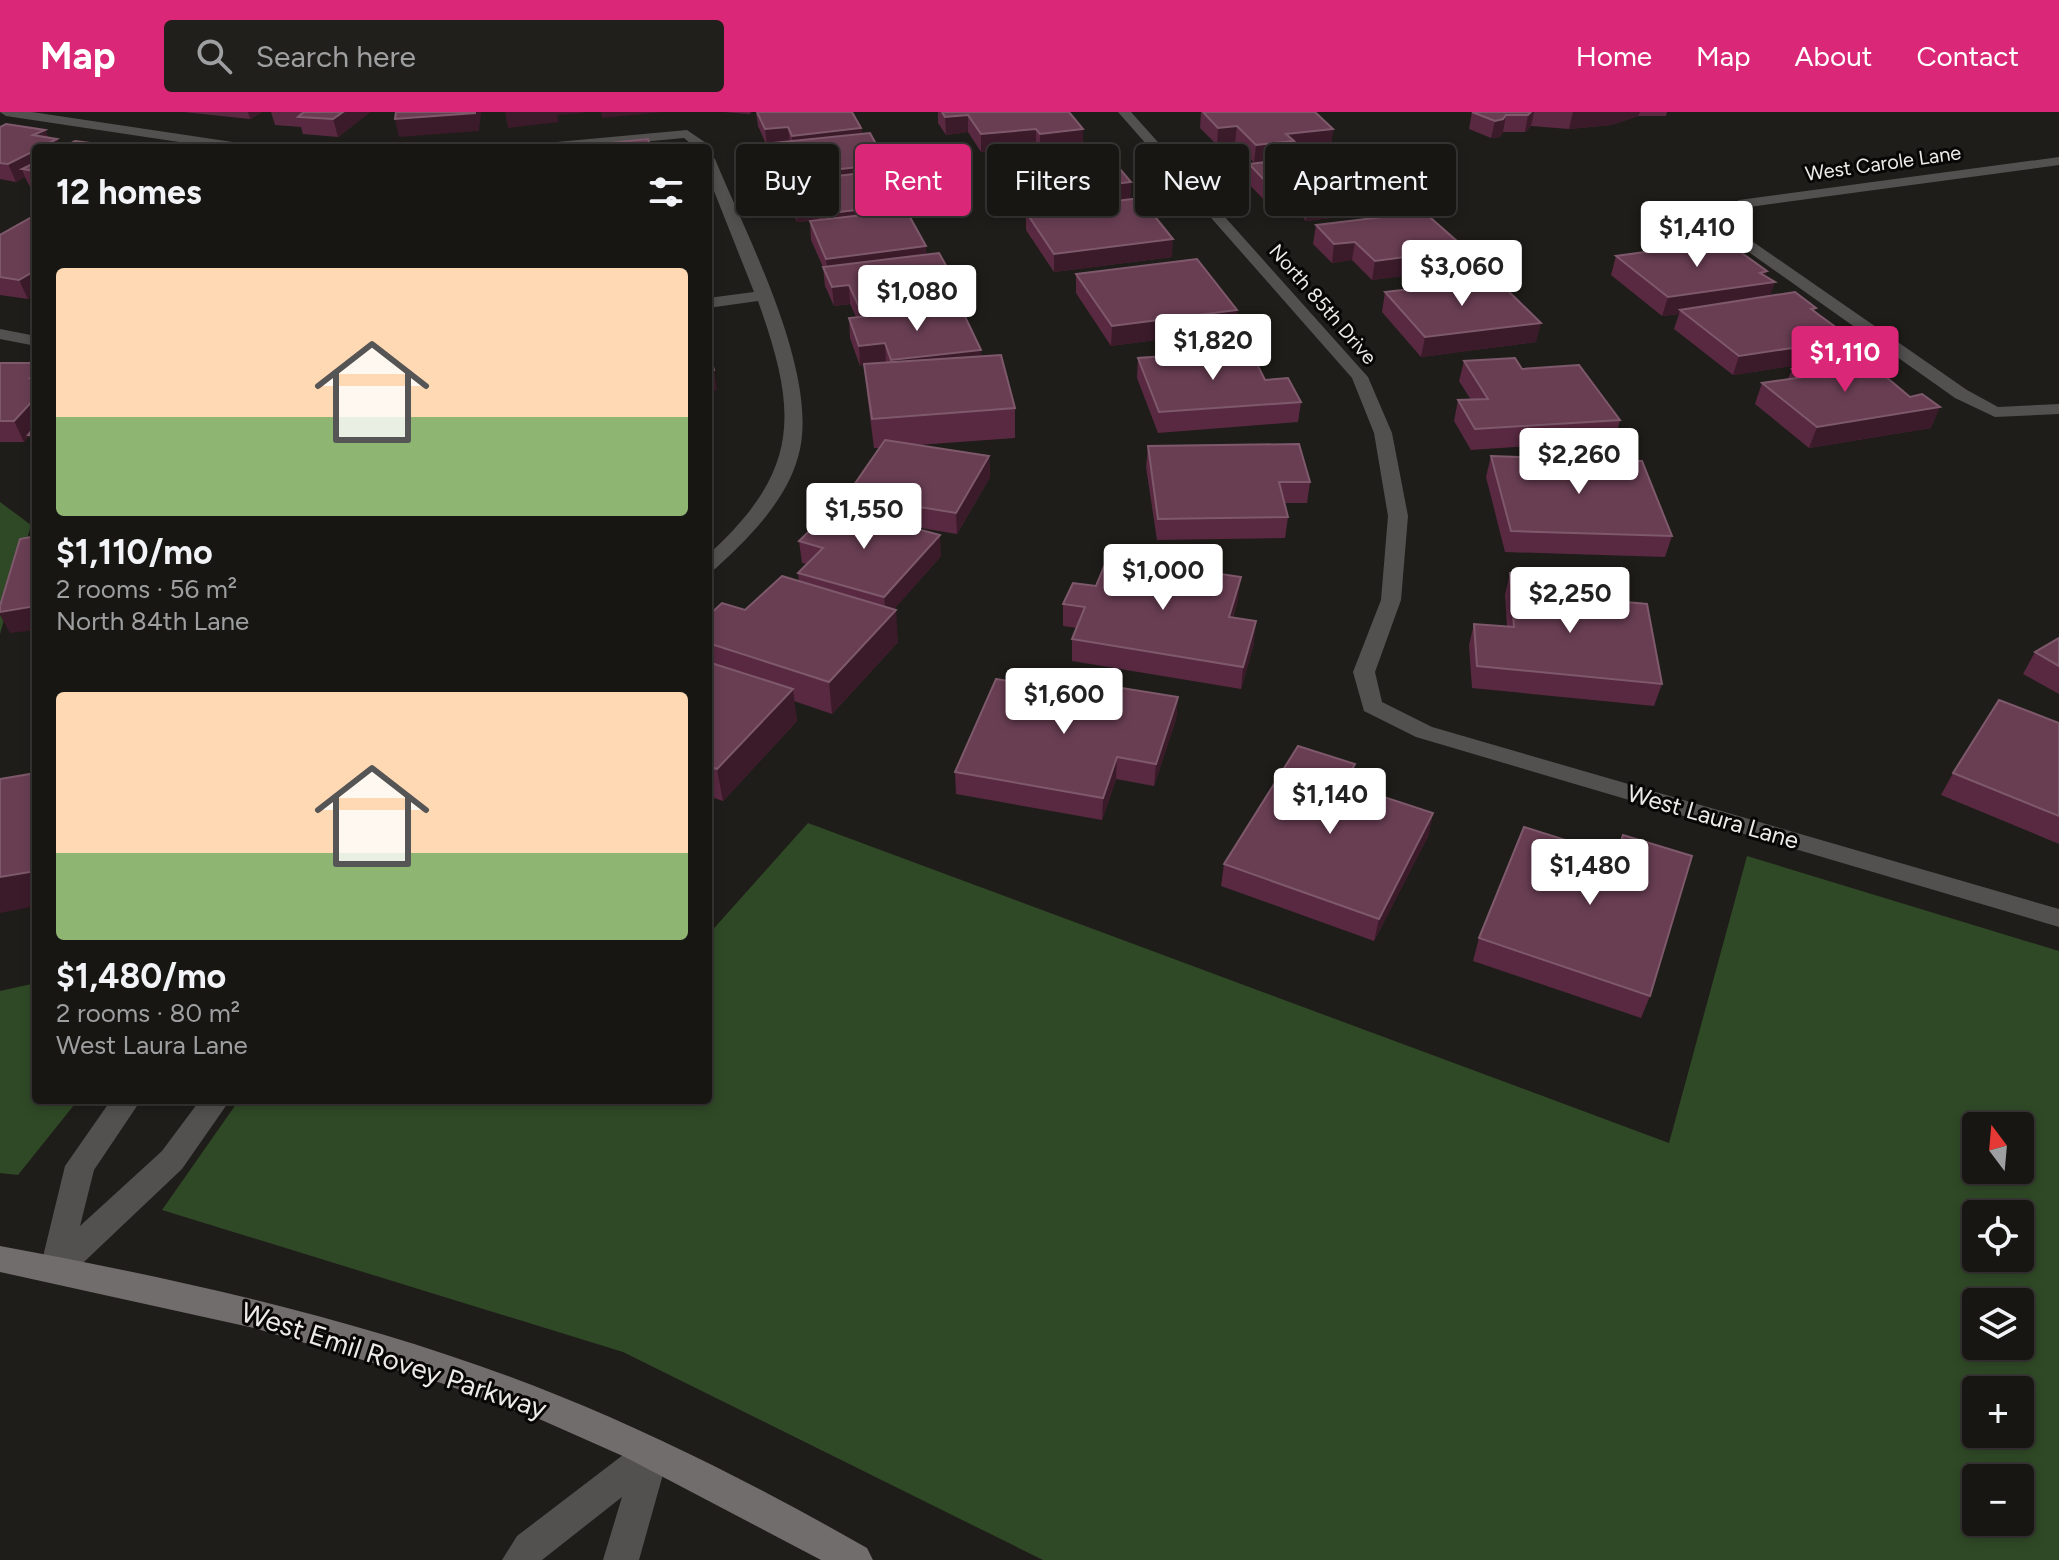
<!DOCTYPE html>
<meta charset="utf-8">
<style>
:root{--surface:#171613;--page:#201f1c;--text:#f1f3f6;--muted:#9e9fa0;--line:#363533;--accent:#db2777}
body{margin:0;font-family:Figtree,sans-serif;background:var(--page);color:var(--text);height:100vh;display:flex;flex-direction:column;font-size:30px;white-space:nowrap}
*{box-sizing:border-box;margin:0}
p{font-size:26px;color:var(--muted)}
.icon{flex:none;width:44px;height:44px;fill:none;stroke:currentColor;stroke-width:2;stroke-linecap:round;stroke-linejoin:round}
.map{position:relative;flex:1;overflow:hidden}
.side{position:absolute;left:32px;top:32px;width:680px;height:960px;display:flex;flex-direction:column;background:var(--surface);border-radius:8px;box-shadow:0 4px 12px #0003,0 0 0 2px var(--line)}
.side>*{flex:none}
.hud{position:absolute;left:736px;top:32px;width:760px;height:72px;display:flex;gap:16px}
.needle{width:52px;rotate:344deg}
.tools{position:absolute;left:1962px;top:1000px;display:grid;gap:16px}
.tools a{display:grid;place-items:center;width:72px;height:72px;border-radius:8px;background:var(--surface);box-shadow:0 4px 12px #0003,0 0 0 2px var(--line);font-size:40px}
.price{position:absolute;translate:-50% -68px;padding:0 18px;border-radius:8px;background:#fff;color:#222;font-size:26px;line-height:52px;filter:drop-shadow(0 2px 4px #0008)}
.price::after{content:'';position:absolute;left:50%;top:48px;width:24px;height:18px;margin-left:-12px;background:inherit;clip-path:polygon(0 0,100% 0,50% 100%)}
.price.active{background:var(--accent);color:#fff}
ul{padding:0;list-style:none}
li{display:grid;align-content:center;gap:16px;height:424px;padding:0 24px}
li span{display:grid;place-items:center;height:248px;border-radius:8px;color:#555}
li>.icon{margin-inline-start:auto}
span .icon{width:144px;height:144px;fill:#fffc;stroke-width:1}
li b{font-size:34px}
h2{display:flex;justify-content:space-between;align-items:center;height:96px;padding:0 24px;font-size:34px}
.pill{padding:0 28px;border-radius:8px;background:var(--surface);box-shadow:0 4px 12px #0003,0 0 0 2px var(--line);font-size:28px;line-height:72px}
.pill.active{background:var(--accent);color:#fff}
header{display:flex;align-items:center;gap:48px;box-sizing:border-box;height:112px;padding:0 40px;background:var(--accent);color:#fff}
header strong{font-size:38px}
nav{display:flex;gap:44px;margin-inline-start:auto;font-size:28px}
.search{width:560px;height:72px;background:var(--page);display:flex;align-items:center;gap:20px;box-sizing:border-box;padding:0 28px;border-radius:8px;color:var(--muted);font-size:30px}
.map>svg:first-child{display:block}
.green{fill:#2f4926;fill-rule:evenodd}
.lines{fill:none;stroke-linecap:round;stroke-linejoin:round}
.street{fill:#535050;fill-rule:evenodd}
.secondary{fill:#716d6c;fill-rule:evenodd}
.wall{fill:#592942}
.shaded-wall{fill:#3b1b2a}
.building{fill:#693e53;stroke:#7e596b;stroke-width:2}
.labels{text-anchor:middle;stroke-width:6;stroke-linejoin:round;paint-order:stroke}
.far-street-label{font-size:20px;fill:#edebe8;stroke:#080706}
.street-label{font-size:24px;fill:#edebe8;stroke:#080706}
.near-street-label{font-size:28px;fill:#edebe8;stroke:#080706}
</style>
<header>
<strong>Map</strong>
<div class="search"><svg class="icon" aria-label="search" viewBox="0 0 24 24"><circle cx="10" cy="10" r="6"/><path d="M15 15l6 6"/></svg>Search here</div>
<nav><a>Home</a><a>Map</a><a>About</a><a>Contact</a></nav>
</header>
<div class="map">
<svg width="2059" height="1448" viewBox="0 0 2059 1448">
<rect width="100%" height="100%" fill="#1f1d19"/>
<g class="green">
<polygon points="0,390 31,413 0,522"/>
<path d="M808,711L1669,1031L1747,744L2059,839V1448H1043L623,1240L162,1098L239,988H708V823ZM2020,1014V1058H1976V1014ZM2020,1102V1146H1976V1102ZM2020,1190V1234H1976V1190ZM2020,1278V1322H1976V1278ZM2020,1366V1410H1976V1366Z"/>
<polygon points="36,871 36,988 78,988 18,1063 0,1061 0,879"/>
</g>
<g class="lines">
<g class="street">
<polygon points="0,0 32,0 246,32 253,36 219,36 6,4"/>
<polygon points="1118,0 1131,0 1368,265 1392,321 1408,404 1401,488 1375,560 1382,590 1432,615 2059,797 2059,815 1416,625 1364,599 1353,560 1381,488 1388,404 1374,321 1352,266"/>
<polygon points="687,18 709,33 709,39 708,36 696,36 684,26 579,36 528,36 535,32"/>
<path d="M708,43L715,47C746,123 822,265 798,345C786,389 748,427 715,457L708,459V443C801,358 798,301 758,189L708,196V186L754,180L708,64Z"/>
<polygon points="2059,45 2059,53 1742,96 1723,104 1736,118 1967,278 1998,295 2059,292 2059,302 1995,305 1955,286 1726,124 1707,103 1739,88"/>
<polygon points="0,217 36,224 36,234 0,227"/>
<polygon points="111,988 141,988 94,1058 80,1114 162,1039 200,988 230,988 182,1057 66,1167 55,1171 44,1167 40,1157 65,1054"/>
<polygon points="652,1325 664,1330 669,1341 639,1448 603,1448 622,1385 542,1448 502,1448 517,1424 640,1330"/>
</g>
<path class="secondary" d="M0,1134C189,1169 378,1211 557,1283C664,1326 767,1379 867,1436L873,1448H821L625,1345L537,1306L441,1271L254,1216L0,1160Z"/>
</g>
<g class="wall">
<polygon points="184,0 262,0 250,7"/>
<polygon points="271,0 370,0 338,25 303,22 301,15 275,13"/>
<polygon points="724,0 752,0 749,2"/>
<polygon points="756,0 852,0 861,16 862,22 887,52 888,70 885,70 898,93 898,99 926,134 926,142 962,182 963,199 981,245 1015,296 1015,326 918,333 989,344 990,365 957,422 903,413 941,444 893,498 898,530 832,602 794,589 797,609 723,689 708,684 708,504 745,498 799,469 798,461 807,452 802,451 799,429 849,399 847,383 880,336 874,336 867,281 864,253 860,254 850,226 849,206 856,205 850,192 834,194 825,174 823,155 811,128 810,109 819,108 797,110 787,88 786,77 774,49 772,34 767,34 758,14"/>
<polygon points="938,0 1069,0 1083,35 1081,35 1095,52 1131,70 1130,88 1172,145 1054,160 1026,118 1026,100 1016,101 992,66 992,48 1038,43 1038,37 1036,34 981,40 968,20 946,23 938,11"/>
<polygon points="1201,0 1315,0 1333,17 1331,34 1293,38 1292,47 1254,51 1235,31 1217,33 1200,16"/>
<polygon points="1472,0 1667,0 1666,4 1638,4 1611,13 1569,17 1531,14 1525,20 1503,20 1500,25 1491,26 1469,17"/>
<polygon points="0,15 45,18 48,25 36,36 36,76 30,75 25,65 16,70 0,67"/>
<polygon points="1249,52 1391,73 1388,91 1348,96 1347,104 1306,109 1286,87 1266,90 1247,70"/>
<polygon points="36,107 36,182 28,187 0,183 0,123"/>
<polygon points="1316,113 1462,156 1372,168 1352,148 1332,151 1313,132"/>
<polygon points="1616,144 1765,164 1770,184 1816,196 1814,200 1852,227 1844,246 1733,263 1674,217 1679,202 1662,204 1611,163"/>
<polygon points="1076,162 1237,198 1236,217 1111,234 1076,181"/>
<polygon points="1385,180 1536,230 1421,245 1382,200"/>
<polygon points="1138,246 1265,268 1301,290 1298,310 1158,321 1137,266"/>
<polygon points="1464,249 1522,257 1620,308 1615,328 1471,338 1454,309 1458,288 1471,288 1459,269"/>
<polygon points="0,251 36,251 36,340 29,324 24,330 0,330"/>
<polygon points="1860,255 1910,285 1931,316 1809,336 1755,292 1762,271 1788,267 1792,257"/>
<polygon points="1148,334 1310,370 1307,391 1284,391 1288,405 1285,426 1157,428 1146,355"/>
<polygon points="1491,344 1672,424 1665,445 1505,440 1486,365"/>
<polygon points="1510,461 1573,485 1662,572 1654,594 1472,576 1469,533 1474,512 1507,514 1505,483"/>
<polygon points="1096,474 1238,487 1233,506 1254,531 1241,577 1072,549 1072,527 1077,516 1063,514 1063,492"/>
<polygon points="2059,526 2059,582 2023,562 2035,540"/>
<polygon points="1106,585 1178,585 1176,607 1154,674 1116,667 1102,708 956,682 955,660"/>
<polygon points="2059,611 2059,732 1941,683 1953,661"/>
<polygon points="1433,701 1428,724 1374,829 1221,774 1224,752"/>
<polygon points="1479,826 1650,884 1641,906 1473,849"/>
</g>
<g class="shaded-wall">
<polygon points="248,0 262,0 250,7"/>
<polygon points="343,0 370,0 338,25 333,7"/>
<polygon points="481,0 479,19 399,25 395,7"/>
<polygon points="505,0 583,0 583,1 557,3 559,10 508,16"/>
<polygon points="601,0 663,0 602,6"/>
<polygon points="1531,0 1534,0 1531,14 1525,20 1528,3"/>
<polygon points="1573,0 1640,0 1638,4 1611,13 1569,17"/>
<polygon points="968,3 968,20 946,23 945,5"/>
<polygon points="1506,3 1503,20 1500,25 1491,26 1495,9"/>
<polygon points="1237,14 1235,31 1217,33 1218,16"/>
<polygon points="788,15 790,32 767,34 765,17"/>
<polygon points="861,16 863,34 794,41 792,24"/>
<polygon points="1036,17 1036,34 981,40 981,22"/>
<polygon points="1083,17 1083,35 1040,39 1040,22"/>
<polygon points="1333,17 1331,34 1293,38 1292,47 1254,51 1256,33 1286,22"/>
<polygon points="45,18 50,30 57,27 61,36 39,36 33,23"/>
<polygon points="36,38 36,59 22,57 25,65 16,70 8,52"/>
<polygon points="887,52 888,70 791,81 787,74 786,63"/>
<polygon points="1288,69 1286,87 1266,90 1268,72"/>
<polygon points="1131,70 1130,88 1016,101 1016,83"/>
<polygon points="1391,73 1388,91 1348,96 1347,104 1306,109 1309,91 1343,79"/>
<polygon points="817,89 819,107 797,110 795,92"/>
<polygon points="898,93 899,111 824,120 823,102"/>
<polygon points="1173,127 1172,145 1054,160 1054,142"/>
<polygon points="1355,130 1352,148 1332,151 1334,132"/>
<polygon points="926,134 927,153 828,166 826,147"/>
<polygon points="1466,137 1462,156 1372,168 1375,149"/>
<polygon points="36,158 36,171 35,171 36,182 28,187 19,168"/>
<polygon points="1767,159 1762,172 1775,170 1768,189 1680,198 1679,202 1662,204 1668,185"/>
<polygon points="849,173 850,192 834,194 832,175"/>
<polygon points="962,182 963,201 861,215 859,195"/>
<polygon points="1237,198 1236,217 1111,234 1112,214"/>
<polygon points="1541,211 1536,230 1421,245 1425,225"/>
<polygon points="1852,227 1844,246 1733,263 1739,244"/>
<polygon points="885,231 886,251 860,254 859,234"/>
<polygon points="981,238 981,258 892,268 891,248"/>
<polygon points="714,258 717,278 708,280 708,259"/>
<polygon points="36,285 36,316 28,323 29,324 24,330 14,309"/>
<polygon points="1940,295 1931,316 1809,336 1817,315"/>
<polygon points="989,344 990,365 957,422 956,401"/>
<polygon points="940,423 941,444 886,506 884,485"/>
<polygon points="1241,465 1238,487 1226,527 1229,505"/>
<polygon points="36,494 36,518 10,521 0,503 0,500"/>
<polygon points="896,498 898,530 832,602 829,570"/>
<polygon points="1256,509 1254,531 1241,577 1243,555"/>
<polygon points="793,577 797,609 723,689 717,657"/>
<polygon points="1178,585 1176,607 1154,674 1156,652"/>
<polygon points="1117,645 1116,667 1102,708 1103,686"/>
<polygon points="1355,652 1351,674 1344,672"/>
<polygon points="1433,701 1428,724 1374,829 1379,807"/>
<polygon points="36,759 36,794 0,801 0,765"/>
</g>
<g class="building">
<polygon points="304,0 343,0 333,7 298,5"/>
<polygon points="396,0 475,0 475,1 395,7"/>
<polygon points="757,0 852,0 861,16 792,24 788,15 765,17"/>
<polygon points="942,0 1069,0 1083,17 1040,22 1036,17 981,22 968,3 945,5"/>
<polygon points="1203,0 1315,0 1333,17 1286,22 1294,29 1256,33 1237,14 1218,16"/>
<polygon points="1472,0 1531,0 1528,3 1506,3 1503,7 1495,9"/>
<polygon points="6,12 45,18 33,23 57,27 39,36 36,36 36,38 8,52 0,51 0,15"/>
<polygon points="870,21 887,52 786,63 772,31"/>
<polygon points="648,27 651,36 610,36 608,31"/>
<polygon points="75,29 128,36 62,36"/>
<polygon points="1079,32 1095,52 1114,50 1131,70 1016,83 992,48 1043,43 1038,37"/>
<polygon points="1354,40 1391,73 1343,79 1350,86 1309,91 1288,69 1268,72 1249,52"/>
<polygon points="36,50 36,59 22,57"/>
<polygon points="879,59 898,93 823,102 817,89 795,92 785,70"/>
<polygon points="1140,86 1173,127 1054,142 1026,100"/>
<polygon points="906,98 926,134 826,147 810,109"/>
<polygon points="1424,100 1466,137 1375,149 1355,130 1334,132 1316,113"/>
<polygon points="30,106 36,107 36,158 19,168 0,165 0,123"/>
<polygon points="1725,129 1767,159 1760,161 1775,170 1668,185 1616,144"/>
<polygon points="939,141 962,182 859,195 849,173 832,175 823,155"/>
<polygon points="1197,147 1237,198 1112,214 1076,162"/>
<polygon points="1496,167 1541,211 1425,225 1385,180"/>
<polygon points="1795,180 1816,196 1811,197 1852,227 1739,244 1680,198"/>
<polygon points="960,194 981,238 891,248 885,231 859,234 849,206"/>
<polygon points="708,237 714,258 708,259"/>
<polygon points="1250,238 1265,268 1288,266 1301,290 1159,300 1138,246"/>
<polygon points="1001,243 1015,296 872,307 864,252"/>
<polygon points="1515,246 1522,257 1579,253 1620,308 1475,317 1458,288 1488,287 1464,249"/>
<polygon points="1850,248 1860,255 1872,253 1910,285 1922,282 1940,295 1817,315 1762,271 1803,265 1792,257"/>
<polygon points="0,251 36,251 36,260 30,266 36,266 36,285 14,309 0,309"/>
<polygon points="36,313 36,323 28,323"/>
<polygon points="885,328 989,344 956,401 847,383"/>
<polygon points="1299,332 1310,370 1279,370 1288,405 1158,407 1148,334"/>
<polygon points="1491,344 1642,349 1672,424 1511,419"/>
<polygon points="834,395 940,423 884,485 798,461 823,436 799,429"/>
<polygon points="36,424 36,494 0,500 0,494 20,427"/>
<polygon points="1108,445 1241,465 1229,505 1256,509 1243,555 1072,527 1085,495 1063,492 1073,471 1096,474"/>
<polygon points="1510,461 1570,467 1573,485 1647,492 1662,572 1477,554 1474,512 1514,515"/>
<polygon points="782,464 896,498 829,570 708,531 708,504 722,491 745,498"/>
<polygon points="2059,526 2059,554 2035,540"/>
<polygon points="708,550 793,577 717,657 708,654"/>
<polygon points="996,567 1106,585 1110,574 1178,585 1156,652 1117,645 1103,686 955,660"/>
<polygon points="1999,588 2059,611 2059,704 1953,661"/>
<polygon points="1298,634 1355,652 1344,672 1433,701 1379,807 1224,752"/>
<polygon points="36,661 36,759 0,765 0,667"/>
<polygon points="1524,715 1616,744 1623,723 1692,744 1650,884 1479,826"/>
</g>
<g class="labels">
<g class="far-street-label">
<text transform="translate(1883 51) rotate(-8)" y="7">West Carole Lane</text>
<text transform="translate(1323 192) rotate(49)" y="7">North 85th Drive</text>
</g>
<g class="street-label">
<text transform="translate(1713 705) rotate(16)" y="8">West Laura Lane</text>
</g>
<g class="near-street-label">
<text transform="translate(394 1248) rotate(18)" y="10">West Emil Rovey Parkway</text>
</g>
</g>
</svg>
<div class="tools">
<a><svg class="needle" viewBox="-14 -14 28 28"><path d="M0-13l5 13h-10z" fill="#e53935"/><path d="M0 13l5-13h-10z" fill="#9e9fa0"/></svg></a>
<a><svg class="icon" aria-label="locate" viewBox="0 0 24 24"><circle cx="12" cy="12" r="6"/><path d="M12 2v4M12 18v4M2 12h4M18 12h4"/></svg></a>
<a><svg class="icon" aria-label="layers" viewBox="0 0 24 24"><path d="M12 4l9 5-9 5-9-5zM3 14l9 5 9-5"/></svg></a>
<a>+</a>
<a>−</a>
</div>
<b class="price" style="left:1697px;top:157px">$1,410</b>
<b class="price" style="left:1462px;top:196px">$3,060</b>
<b class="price" style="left:917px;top:221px">$1,080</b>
<b class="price" style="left:1213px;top:270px">$1,820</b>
<b class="price active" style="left:1845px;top:282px">$1,110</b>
<b class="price" style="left:1579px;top:384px">$2,260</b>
<b class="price" style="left:864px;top:439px">$1,550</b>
<b class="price" style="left:1163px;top:500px">$1,000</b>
<b class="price" style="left:1570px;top:523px">$2,250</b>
<b class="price" style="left:1064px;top:624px">$1,600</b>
<b class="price" style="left:1330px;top:724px">$1,140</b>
<b class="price" style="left:1590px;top:795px">$1,480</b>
<div class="hud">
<a class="pill">Buy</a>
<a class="pill active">Rent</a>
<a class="pill">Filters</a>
<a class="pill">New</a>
<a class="pill">Apartment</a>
</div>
<section class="side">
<h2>12 homes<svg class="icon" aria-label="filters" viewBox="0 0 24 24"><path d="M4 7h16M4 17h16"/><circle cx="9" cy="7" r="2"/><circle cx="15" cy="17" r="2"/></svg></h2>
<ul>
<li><span style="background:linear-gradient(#ffd9b3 60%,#8fb573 0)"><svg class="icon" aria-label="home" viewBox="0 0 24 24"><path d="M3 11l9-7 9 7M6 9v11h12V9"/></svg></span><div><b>$1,110/mo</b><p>2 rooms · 56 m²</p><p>North 84th Lane</p></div></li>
<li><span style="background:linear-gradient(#ffd9b3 65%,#8fb573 0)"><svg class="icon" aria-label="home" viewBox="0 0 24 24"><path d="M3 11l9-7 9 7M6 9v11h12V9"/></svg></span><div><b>$1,480/mo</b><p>2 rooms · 80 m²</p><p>West Laura Lane</p></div></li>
</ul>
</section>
</div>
